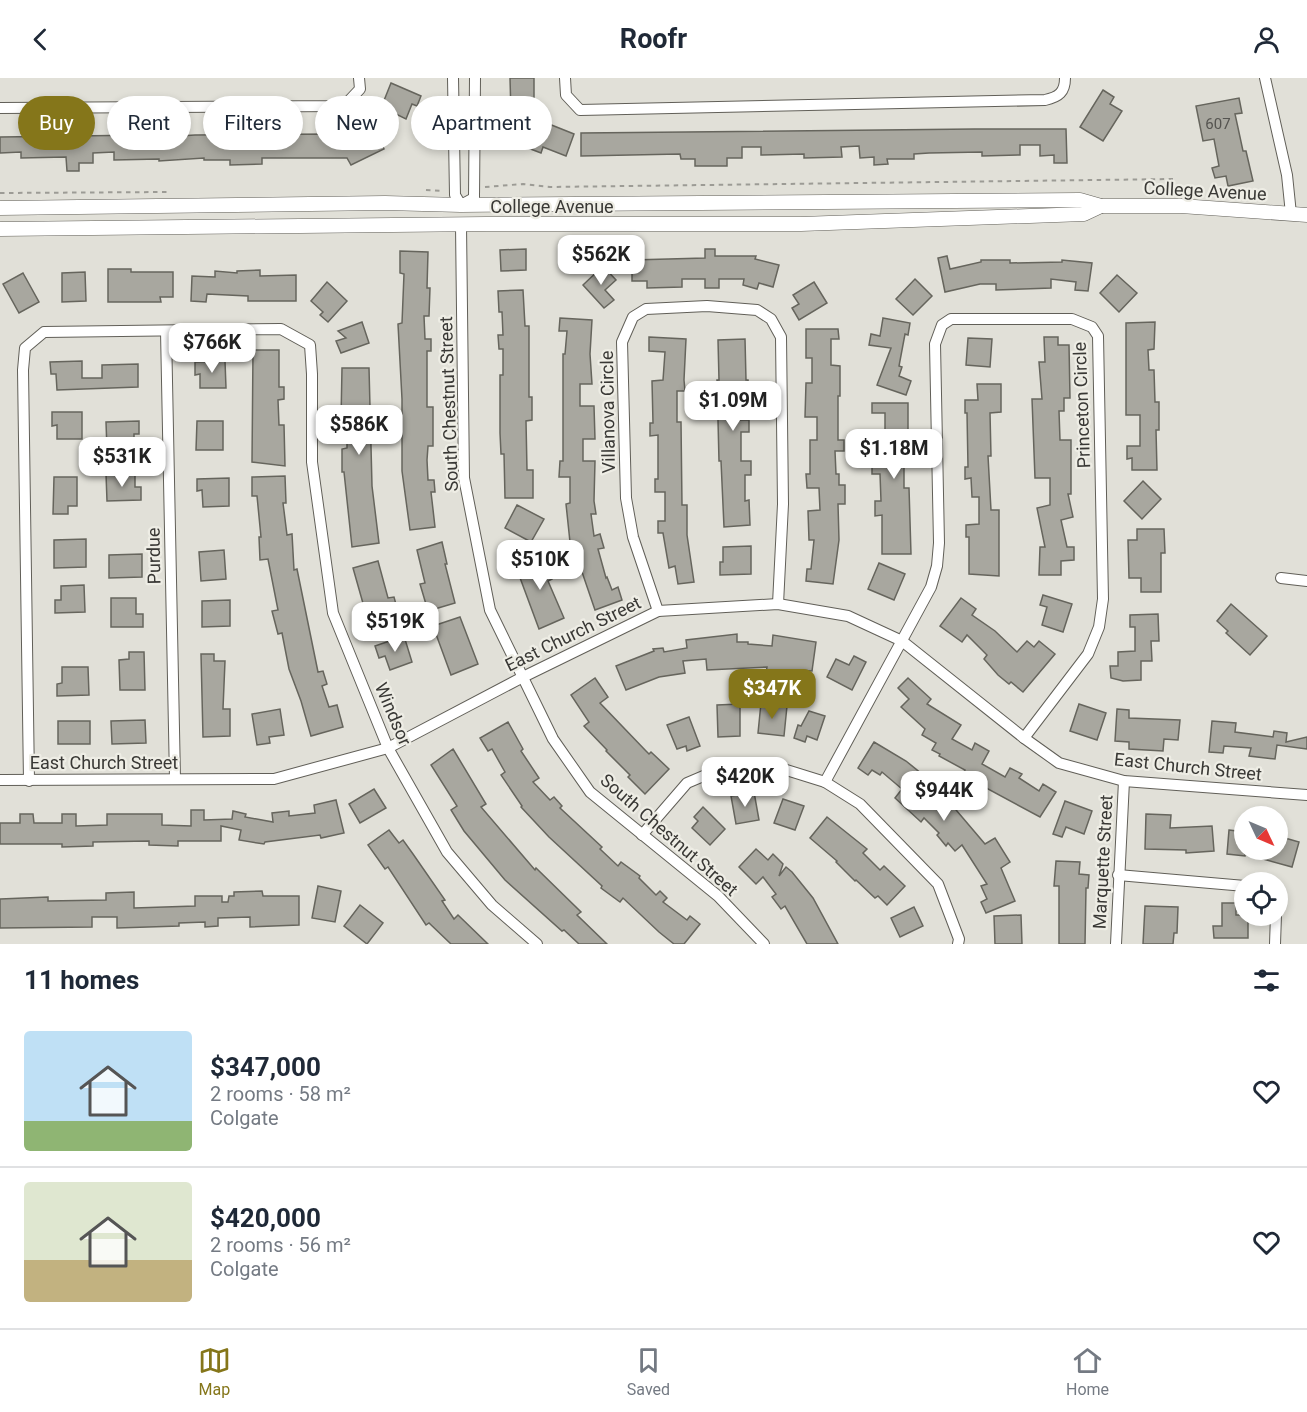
<!DOCTYPE html>
<meta charset="utf-8">
<style>
:root{--surface:#fff;--page:#f6f6f7;--text:#1f2937;--muted:#747a83;--line:#e0e1e3;--accent:#85761a}
body{margin:0;font-family:Roboto,sans-serif;background:var(--page);color:var(--text);height:100vh;display:flex;flex-direction:column;font-size:22px;white-space:nowrap}
*{box-sizing:border-box;margin:0}
p{font-size:20px;color:var(--muted)}
.icon{flex:none;width:33px;height:33px;fill:none;stroke:currentColor;stroke-width:2;stroke-linecap:round;stroke-linejoin:round}
.map{position:relative;height:866px;overflow:hidden}
.side{display:flex;flex-direction:column;background:var(--surface);flex:1}
.side>*{flex:none}
.banner{position:absolute;left:18px;top:18px;width:600px;height:54px;display:flex;gap:12px}
.needle{width:39px;rotate:134deg}
.fabs{position:absolute;left:1234px;top:728px;display:grid;gap:12px}
.fabs a{display:grid;place-items:center;width:54px;height:54px;border-radius:50%;background:var(--surface);box-shadow:0 3px 9px #0003;font-size:30px}
.price{position:absolute;translate:-50% -51px;padding:0 14px;border-radius:12px;background:#fff;color:#222;font-size:20px;line-height:39px;filter:drop-shadow(0 2px 3px #0008)}
.price::after{content:'';position:absolute;left:50%;top:36px;width:18px;height:14px;margin-left:-9px;background:inherit;clip-path:polygon(0 0,100% 0,50% 100%)}
.price.on{background:var(--accent);color:#fff}
ul{padding:0;list-style:none}
li{display:flex;align-items:center;gap:18px;height:150px;padding:0 24px}
li+li{border-top:2px solid var(--line)}
li span{display:grid;place-items:center;flex:none;width:168px;height:120px;border-radius:6px;color:#555}
li>.icon{margin-inline-start:auto}
span .icon{width:72px;height:72px;fill:#fffc;stroke-width:1}
li b{font-size:26px}
h2{display:flex;justify-content:space-between;align-items:center;height:72px;padding:0 24px;font-size:26px}
.pill{padding:0 21px;border-radius:27px;background:var(--surface);box-shadow:0 3px 9px #0003;font-size:21px;line-height:54px}
.pill.on{background:var(--accent);color:#fff}
header{display:flex;justify-content:space-between;align-items:center;height:78px;padding:0 24px;background:var(--surface);font-size:27px;font-weight:700}
.tab-bar{display:flex;justify-content:space-around;align-items:center;height:84px;border-top:2px solid var(--line);background:var(--surface);font-size:16px;color:var(--muted)}
.tab-bar a{display:grid;justify-items:center;gap:3px}
.tab-bar .on{color:var(--accent)}
.map>svg:first-child{display:block}
.building{fill:#a8a79f;stroke:#66655d;stroke-width:1.5}
.lines{fill:none;stroke-linecap:round;stroke-linejoin:round}
.minor-casing{stroke:#615f58;stroke-width:12}
.secondary-casing{stroke:#615f58;stroke-width:15}
.path{stroke:#9c9b95;stroke-width:2;stroke-dasharray:4.5 4.5;stroke-linecap:butt}
.minor{stroke:#fff;stroke-width:10}
.secondary{stroke:#fff;stroke-width:14}
.labels{text-anchor:middle;stroke-width:4.5;stroke-linejoin:round;paint-order:stroke}
.number-label{font-size:15px;fill:#555450}
.street-label{font-size:18px;fill:#393835;stroke:#eeede5}
</style>
<header><svg class="icon" aria-label="back" viewBox="0 0 24 24"><path d="M15 5l-7 7 7 7"/></svg>Roofr<svg class="icon" aria-label="person" viewBox="0 0 24 24"><circle cx="12" cy="8" r="4"/><path d="M4 21q1-7 8-7t8 7"/></svg></header>
<div class="map">
<svg width="1307" height="866" viewBox="0 0 1307 866">
<rect width="100%" height="100%" fill="#e1e0d8"/>
<g class="building">
<polygon points="510,0 534,0 534,36 511,36"/>
<polygon points="391,5 421,18 417,28 412,26 406,41 396,36 392,46 377,40"/>
<polygon points="1103,12 1114,19 1110,26 1122,33 1103,63 1080,49"/>
<polygon points="1239,20 1242,35 1235,36 1243,73 1246,73 1253,103 1228,108 1226,98 1215,100 1212,90 1219,88 1214,61 1203,63 1196,28"/>
<polygon points="539,42 574,56 566,78 543,69 541,75 528,70"/>
<polygon points="373,48 384,71 351,87 347,80 262,80 262,86 230,87 230,82 204,82 204,80 159,83 159,81 114,82 114,74 93,75 93,85 79,85 79,93 67,93 66,79 21,80 21,74 0,75 0,59 148,57 148,60 195,57 333,56 333,67"/>
<polygon points="975,51 1066,51 1067,85 1054,85 1054,77 1040,78 1040,67 1020,67 1020,77 982,78 982,74 929,75 914,76 914,81 887,81 888,86 874,87 874,79 860,80 859,68 841,69 842,79 804,80 804,76 761,77 761,69 742,69 742,80 727,80 727,88 695,88 695,81 681,81 680,76 581,78 581,55"/>
<polygon points="526,171 526,192 501,193 500,172"/>
<polygon points="705,171 715,171 715,178 756,178 755,181 779,187 773,209 759,205 757,211 743,207 744,201 719,201 719,210 705,210 705,201 682,201 682,209 647,210 647,203 632,203 632,182 705,180"/>
<polygon points="400,173 428,174 427,210 430,210 429,238 424,238 425,261 431,261 431,273 427,273 427,329 433,329 433,368 428,368 427,382 428,402 434,402 435,414 431,414 435,449 410,452 402,393 402,321 398,246 402,245 404,196 400,195"/>
<polygon points="947,178 950,191 981,184 981,182 1010,182 1010,185 1062,184 1062,182 1092,185 1088,213 1075,212 1076,204 1051,201 1051,210 996,212 996,206 980,206 945,214 938,180"/>
<polygon points="603,188 616,202 605,212 614,222 604,230 583,207"/>
<polygon points="108,191 131,191 131,194 173,194 173,219 160,219 161,224 108,224"/>
<polygon points="260,192 260,198 296,197 296,223 248,223 248,218 207,216 206,224 191,223 192,198 215,199 215,193 237,195 237,193"/>
<polygon points="85,194 86,223 62,224 62,195"/>
<polygon points="23,195 39,224 19,235 3,206"/>
<polygon points="1117,197 1137,215 1119,234 1100,215"/>
<polygon points="915,201 932,218 913,237 896,221"/>
<polygon points="327,204 347,223 328,244 320,237 323,234 311,223"/>
<polygon points="814,204 827,225 799,242 792,230 799,226 793,217"/>
<polygon points="523,212 525,248 529,248 529,319 532,319 532,342 526,343 527,392 533,392 533,420 505,420 504,376 501,376 500,355 500,297 503,297 503,271 499,271 498,257 503,257 502,234 499,234 498,213"/>
<polygon points="560,240 592,242 590,276 592,306 580,306 580,328 594,328 595,361 583,361 583,383 595,383 594,423 596,436 591,436 594,458 600,456 604,470 598,471 606,500 607,499 612,512 618,509 622,522 595,532 582,494 579,495 574,474 568,476 565,466 570,464 566,426 570,425 570,399 559,399 560,383 563,383 563,276 565,276 567,253 559,253"/>
<polygon points="883,240 910,245 908,257 905,256 899,288 902,289 899,298 911,303 906,317 877,307 891,270 869,267 871,256 880,258"/>
<polygon points="362,244 369,265 341,275 336,263 346,260 338,253"/>
<polygon points="1155,244 1154,271 1148,272 1149,292 1154,292 1155,324 1159,324 1159,352 1156,352 1157,392 1132,392 1132,380 1127,381 1127,368 1140,368 1140,337 1126,337 1126,245"/>
<polygon points="806,251 838,251 839,261 831,261 831,287 840,288 840,318 838,318 838,362 844,362 844,373 835,373 836,396 839,396 839,407 845,407 845,426 838,426 839,462 833,506 806,503 807,491 811,491 814,462 809,462 808,433 820,432 819,410 807,410 806,396 810,396 810,362 817,362 817,339 805,339 806,305 812,305 812,280 806,280"/>
<polygon points="649,259 686,261 684,302 685,313 677,313 677,344 681,344 682,427 687,427 687,457 694,504 678,506 675,488 669,490 663,455 658,455 658,443 665,443 665,414 655,414 655,401 658,401 658,357 650,358 650,345 653,345 652,303 663,302 665,274 649,273"/>
<polygon points="1044,259 1058,259 1058,267 1069,267 1070,320 1064,320 1064,333 1059,333 1060,362 1071,362 1071,416 1068,416 1073,439 1061,442 1067,469 1074,469 1074,482 1061,483 1061,497 1039,497 1040,469 1045,469 1037,430 1050,427 1050,400 1035,400 1032,321 1042,321 1039,284 1045,284"/>
<polygon points="968,260 992,261 990,289 966,287"/>
<polygon points="745,261 746,302 748,302 749,315 737,315 737,342 749,342 749,354 741,354 741,383 751,383 751,397 745,397 745,423 749,422 750,447 724,449 721,383 719,383 717,302 719,302 718,262"/>
<polygon points="253,272 279,272 279,309 284,309 284,321 278,322 279,347 284,347 285,388 252,384"/>
<polygon points="82,283 82,300 102,300 102,287 138,286 138,309 57,312 56,296 51,296 50,284"/>
<polygon points="225,283 226,310 200,310 200,296 195,297 195,284"/>
<polygon points="342,290 369,290 372,408 379,465 352,469 344,394 342,394 342,371 347,370 347,342 341,342"/>
<polygon points="977,306 1001,306 1001,334 990,335 991,378 988,378 991,432 999,432 999,498 969,496 969,459 966,459 966,447 979,446 979,419 972,419 971,400 965,401 965,389 968,389 967,335 965,335 965,322 978,322"/>
<polygon points="872,325 908,325 908,368 911,368 911,382 904,382 904,410 909,410 911,476 882,476 882,437 875,438 875,423 881,423 880,396 872,396 872,384 882,384 882,368 885,368 885,335 872,335"/>
<polygon points="52,334 82,334 82,361 57,361 57,347 52,348"/>
<polygon points="139,343 139,356 134,356 134,372 107,372 106,344"/>
<polygon points="197,343 223,343 223,372 196,372"/>
<polygon points="135,395 135,409 141,409 141,422 107,423 106,396"/>
<polygon points="285,398 286,425 283,425 287,457 292,456 294,492 297,491 318,594 323,593 327,606 322,608 329,629 337,627 343,649 311,658 301,623 289,591 282,555 278,556 272,533 278,532 268,481 260,482 259,459 261,459 257,418 252,418 252,399"/>
<polygon points="54,399 77,399 77,428 68,428 68,436 53,436"/>
<polygon points="229,400 229,428 203,429 202,412 197,413 197,401"/>
<polygon points="1143,403 1161,421 1142,441 1124,423"/>
<polygon points="517,427 544,441 531,464 505,450"/>
<polygon points="1137,451 1164,451 1165,475 1161,475 1161,514 1141,514 1141,500 1129,500 1128,462 1137,462"/>
<polygon points="86,461 86,489 54,490 54,462"/>
<polygon points="442,464 447,486 445,486 455,525 428,533 420,506 425,505 417,472"/>
<polygon points="751,468 751,496 720,497 720,484 723,484 723,469"/>
<polygon points="224,472 226,501 201,503 199,474"/>
<polygon points="142,476 142,499 109,500 109,477"/>
<polygon points="544,476 552,501 548,503 564,540 539,551 519,497 524,496 520,484"/>
<polygon points="378,483 388,520 394,519 400,541 370,550 353,490"/>
<polygon points="879,485 905,496 894,522 868,511"/>
<polygon points="84,507 85,534 55,535 55,522 61,522 61,508"/>
<polygon points="1043,517 1072,526 1063,554 1042,547 1047,529 1040,527"/>
<polygon points="111,520 136,520 136,536 143,536 143,549 111,549"/>
<polygon points="961,520 976,531 972,537 995,553 1017,574 1027,563 1034,569 1039,563 1055,576 1023,614 1011,604 1009,606 998,597 984,581 987,577 967,557 962,564 940,548"/>
<polygon points="230,522 230,548 202,549 202,523"/>
<polygon points="1231,526 1267,558 1250,577 1226,555 1228,553 1217,543"/>
<polygon points="1158,536 1159,563 1151,563 1152,583 1141,583 1141,602 1123,603 1111,600 1110,588 1118,588 1118,574 1135,573 1135,549 1130,549 1130,537"/>
<polygon points="460,539 478,586 451,597 433,548"/>
<polygon points="737,556 737,564 748,564 748,566 772,568 773,557 816,564 812,593 800,592 799,597 783,594 783,596 766,595 767,589 707,592 706,581 683,583 685,595 659,599 626,612 616,588 654,573 653,571 663,570 664,574 687,570 686,562"/>
<polygon points="404,558 412,584 390,592 385,578 379,580 375,568"/>
<polygon points="129,574 144,574 145,612 120,612 119,582 129,581"/>
<polygon points="201,576 214,576 214,583 225,583 223,631 230,631 230,658 203,659"/>
<polygon points="854,578 866,584 852,612 827,599 836,581 849,587"/>
<polygon points="62,589 88,589 89,617 57,618 57,606 62,605"/>
<polygon points="595,600 608,619 600,625 646,673 649,676 651,674 669,691 645,716 628,699 630,697 606,673 607,672 584,648 589,644 571,617"/>
<polygon points="908,600 931,621 927,626 961,647 952,661 972,672 975,665 989,673 982,686 1005,699 1010,690 1022,696 1019,700 1039,713 1043,706 1056,714 1040,739 962,697 965,692 939,678 940,676 932,672 936,665 922,657 925,651 901,629 909,621 898,610"/>
<polygon points="761,625 787,628 784,658 758,655"/>
<polygon points="740,626 740,658 718,659 717,627"/>
<polygon points="1079,626 1106,635 1097,662 1070,653"/>
<polygon points="280,631 284,657 269,659 270,665 257,667 252,636"/>
<polygon points="1117,631 1129,632 1129,640 1180,642 1178,662 1164,661 1163,673 1129,671 1129,664 1115,663"/>
<polygon points="809,633 825,638 817,662 807,658 805,664 794,660 798,647 801,648"/>
<polygon points="689,639 700,668 687,673 686,668 677,671 667,647"/>
<polygon points="145,642 146,665 112,666 111,643"/>
<rect x="58" y="643" width="32" height="23"/>
<polygon points="1212,643 1236,645 1235,654 1273,659 1274,653 1287,655 1286,664 1307,659 1307,671 1277,667 1275,681 1249,678 1251,670 1224,668 1223,675 1209,674"/>
<polygon points="508,644 523,671 521,673 539,700 533,704 550,722 554,719 562,728 560,730 602,769 600,771 618,788 621,784 640,798 639,800 656,817 660,813 667,820 663,824 687,842 690,838 700,846 684,866 674,866 659,854 623,820 620,824 601,810 602,808 549,759 521,729 522,728 501,697 505,694 492,671 488,673 480,660"/>
<polygon points="874,664 906,683 928,701 925,705 940,719 944,715 953,724 951,726 985,766 995,760 1010,784 1001,790 1015,823 986,835 981,824 987,821 981,808 987,806 962,767 955,773 948,765 946,768 937,757 939,755 924,740 921,744 895,720 902,711 882,694 880,697 872,692 868,697 858,690"/>
<polygon points="453,671 486,726 481,729 535,792 536,790 581,834 577,837 607,866 579,866 564,852 562,853 505,802 464,753 451,732 457,728 431,687"/>
<polygon points="374,711 386,730 360,745 349,726"/>
<polygon points="754,714 759,742 736,746 731,718"/>
<polygon points="783,721 804,728 795,752 774,745"/>
<polygon points="336,722 344,755 321,760 320,757 265,764 264,766 239,762 241,752 221,748 221,763 178,763 178,768 149,767 149,763 93,764 93,768 62,769 62,766 0,766 0,745 20,745 20,736 33,736 34,745 62,745 62,736 76,736 76,748 107,747 107,736 162,736 162,747 191,748 191,732 204,732 204,742 232,741 233,733 246,736 245,739 273,744 272,735 289,733 289,738 315,735 314,727"/>
<polygon points="1065,723 1092,733 1084,756 1066,749 1062,759 1053,756"/>
<polygon points="703,729 725,751 710,767 692,750 698,743 694,739"/>
<polygon points="1146,736 1171,737 1170,750 1212,748 1214,773 1186,775 1186,772 1145,771"/>
<polygon points="827,739 867,771 863,775 880,792 884,788 905,808 887,827 878,818 875,820 856,802 855,803 836,784 837,783 810,760"/>
<polygon points="389,752 399,765 403,762 413,776 445,822 442,823 454,841 458,837 488,866 451,866 429,845 426,847 388,789 385,791 368,767"/>
<polygon points="1229,752 1245,754 1245,771 1278,771 1278,758 1299,764 1292,789 1245,776 1245,778 1227,776"/>
<polygon points="756,771 768,782 773,776 783,786 779,798 786,789 792,794 813,820 838,866 807,866 785,828 781,831 772,819 776,816 763,799 756,806 739,789"/>
<polygon points="1056,783 1080,784 1079,796 1089,797 1088,810 1086,810 1085,866 1059,866 1059,808 1054,808"/>
<polygon points="318,808 341,813 335,844 312,840"/>
<polygon points="262,813 263,818 299,818 299,847 250,849 250,839 218,840 218,848 205,849 205,844 179,845 179,848 117,850 117,839 92,839 92,849 0,850 0,821 48,819 48,823 106,822 106,815 134,814 134,830 195,828 195,818 222,818 222,824 228,824 229,818 234,818 234,814"/>
<polygon points="1222,825 1236,825 1236,837 1248,837 1248,860 1214,860 1213,848 1222,848"/>
<polygon points="360,827 383,845 367,866 344,848"/>
<polygon points="1145,828 1178,829 1177,855 1174,855 1173,866 1143,866"/>
<polygon points="914,829 923,848 900,859 891,840"/>
<polygon points="1021,837 1022,866 995,866 994,838"/>
</g>
<g class="lines">
<defs>
<g id="minor">
<polyline points="453,0 455,117 461,127 474,120 475,0"/>
<path d="M565,0L566,17L580,32L1045,22C1059,19 1065,14 1065,0"/>
<polyline points="1265,0 1287,97 1291,136"/>
<polyline points="0,30 344,28 360,11 359,0"/>
<polyline points="461,147 464,400 490,532 553,661 590,714 718,818 764,866"/>
<polyline points="166,253 175,701"/>
<polyline points="1281,500 1307,503"/>
<polyline points="658,533 633,459 626,420 622,264 633,239 646,231 707,228 757,232 771,241 781,259 783,426 778,526"/>
<polyline points="0,702 274,701 388,670 523,599 658,533 778,526 848,538 902,563 1024,660 1059,685 1124,703 1307,717"/>
<polyline points="29,703 23,292 25,270 44,254 281,251 310,267 312,296 312,384 333,535 388,670 447,774 492,827 537,866"/>
<polyline points="825,704 931,509 937,488 939,465 935,266 942,247 951,241 1072,241 1092,249 1098,258 1103,521 1099,549 1088,576 1024,660"/>
<polyline points="642,757 687,705 727,688 764,685 825,704 860,726 938,806 959,861 958,866"/>
<polyline points="1118,797 1245,808"/>
<polyline points="1116,866 1124,703"/>
<polyline points="1275,866 1276,837"/>
</g>
<g id="secondary">
<polyline points="0,130 385,125 461,127 1080,122 1101,128 1181,128 1307,137"/>
<polyline points="0,151 486,146 801,146 1084,136 1101,128"/>
</g>
</defs>
<use href="#minor" class="minor-casing"/>
<use href="#secondary" class="secondary-casing"/>
<g class="path">
<polyline points="485,109 523,106 550,109 1173,101"/>
<polyline points="426,112 444,113"/>
<polyline points="0,115 168,114"/>
</g>
<use href="#minor" class="minor"/>
<use href="#secondary" class="secondary"/>
</g>
<g class="labels">
<g class="number-label">
<text x="1218" y="51">607</text>
</g>
<g class="street-label">
<text transform="translate(1205 113) rotate(3)" y="6">College Avenue</text>
<text x="552" y="135">College Avenue</text>
<text transform="translate(449 326) rotate(-92)" y="6">South Chestnut Street</text>
<text transform="translate(1082 327) rotate(-92)" y="6">Princeton Circle</text>
<text transform="translate(608 334) rotate(-91)" y="6">Villanova Circle</text>
<text transform="translate(154 478) rotate(-91)" y="6">Purdue</text>
<text transform="translate(573 556) rotate(-26)" y="6">East Church Street</text>
<text transform="translate(393 636) rotate(67)" y="6">Windsor</text>
<text x="104" y="691">East Church Street</text>
<text transform="translate(1188 689) rotate(6)" y="6">East Church Street</text>
<text transform="translate(669 757) rotate(41)" y="6">South Chestnut Street</text>
<text transform="translate(1103 784) rotate(-87)" y="6">Marquette Street</text>
</g>
</g>
</svg>
<div class="fabs">
<a><svg class="needle" viewBox="-14 -14 28 28"><path d="M0-13l5 13h-10z" fill="#e53935"/><path d="M0 13l5-13h-10z" fill="#747a83"/></svg></a>
<a><svg class="icon" aria-label="locate" viewBox="0 0 24 24"><circle cx="12" cy="12" r="6"/><path d="M12 2v4M12 18v4M2 12h4M18 12h4"/></svg></a>
</div>
<b class="price" style="left:601px;top:208px">$562K</b>
<b class="price" style="left:212px;top:296px">$766K</b>
<b class="price" style="left:733px;top:354px">$1.09M</b>
<b class="price" style="left:359px;top:378px">$586K</b>
<b class="price" style="left:894px;top:402px">$1.18M</b>
<b class="price" style="left:122px;top:410px">$531K</b>
<b class="price" style="left:540px;top:513px">$510K</b>
<b class="price" style="left:395px;top:575px">$519K</b>
<b class="price on" style="left:772px;top:642px">$347K</b>
<b class="price" style="left:745px;top:730px">$420K</b>
<b class="price" style="left:944px;top:744px">$944K</b>
<div class="banner">
<a class="pill on">Buy</a>
<a class="pill">Rent</a>
<a class="pill">Filters</a>
<a class="pill">New</a>
<a class="pill">Apartment</a>
</div>
</div>
<section class="side">
<h2>11 homes<svg class="icon" aria-label="filters" viewBox="0 0 24 24"><path d="M4 7h16M4 17h16"/><circle cx="9" cy="7" r="2"/><circle cx="15" cy="17" r="2"/></svg></h2>
<ul>
<li><span style="background:linear-gradient(#bfe0f5 75%,#8fb573 0)"><svg class="icon" aria-label="home" viewBox="0 0 24 24"><path d="M3 11l9-7 9 7M6 9v11h12V9"/></svg></span><div><b>$347,000</b><p>2 rooms · 58 m²</p><p>Colgate</p></div><svg class="icon" aria-label="heart" viewBox="0 0 24 24"><path d="M12 20l-8-8c-3-5 5-10 8-4 3-6 11-1 8 4z"/></svg></li>
<li><span style="background:linear-gradient(#dfe7d0 65%,#c2b280 0)"><svg class="icon" aria-label="home" viewBox="0 0 24 24"><path d="M3 11l9-7 9 7M6 9v11h12V9"/></svg></span><div><b>$420,000</b><p>2 rooms · 56 m²</p><p>Colgate</p></div><svg class="icon" aria-label="heart" viewBox="0 0 24 24"><path d="M12 20l-8-8c-3-5 5-10 8-4 3-6 11-1 8 4z"/></svg></li>
</ul>
</section>
<nav class="tab-bar">
<a class="on"><svg class="icon" aria-label="map" viewBox="0 0 24 24"><path d="M3 6l6-2 6 2 6-2v14l-6 2-6-2-6 2zM9 4v14M15 6v14"/></svg>Map</a>
<a><svg class="icon" aria-label="saved" viewBox="0 0 24 24"><path d="M7 4h10v16l-5-4-5 4z"/></svg>Saved</a>
<a><svg class="icon" aria-label="home" viewBox="0 0 24 24"><path d="M3 11l9-7 9 7M6 9v11h12V9"/></svg>Home</a>
</nav>
